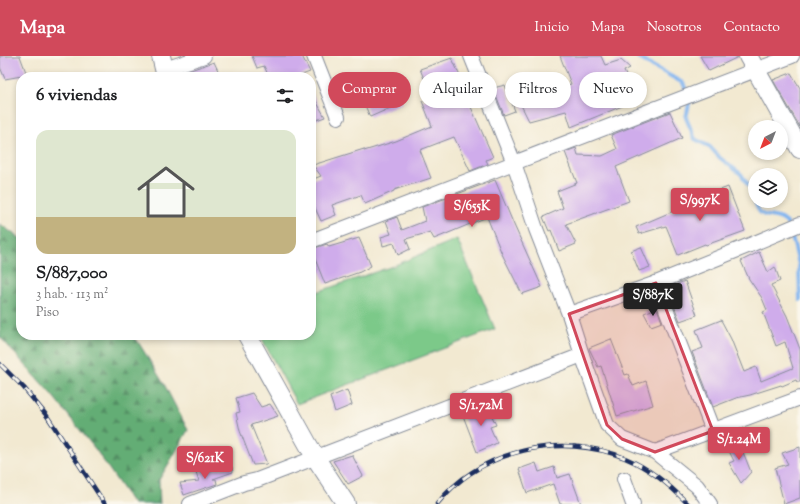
<!DOCTYPE html>
<html lang="es">
<meta charset="utf-8">
<style>
:root{--surface:#fff;--page:#f2f2f2;--text:#202124;--muted:#757577;--accent:#d1495b}
body{margin:0;font-family:"Sorts Mill Goudy",serif;background:var(--page);color:var(--text);height:100vh;display:flex;flex-direction:column;font-size:15px;white-space:nowrap}
*{box-sizing:border-box;margin:0}
p{font-size:13px;color:var(--muted)}
.icon{flex:none;width:22px;height:22px;fill:none;stroke:currentColor;stroke-width:2;stroke-linecap:round;stroke-linejoin:round}
.map{position:relative;flex:1;overflow:hidden}
.side{position:absolute;left:16px;top:16px;width:300px;height:268px;display:flex;flex-direction:column;background:var(--surface);border-radius:16px;box-shadow:0 2px 6px #0003}
.side>*{flex:none}
.banner{position:absolute;left:328px;top:16px;width:380px;height:36px;display:flex;gap:8px}
.needle{width:26px;rotate:222deg}
.controls{position:absolute;left:748px;top:64px;display:grid;gap:8px}
.controls a{display:grid;place-items:center;width:40px;height:40px;border-radius:50%;background:var(--surface);box-shadow:0 2px 6px #0003;font-size:20px}
.price{position:absolute;translate:-50% -34px;padding:0 9px;border-radius:4px;background:var(--accent);color:#fff;font-size:13px;line-height:26px;filter:drop-shadow(0 1px 2px #0008)}
.price::after{content:'';position:absolute;left:50%;top:24px;width:12px;height:9px;margin-left:-6px;background:inherit;clip-path:polygon(0 0,100% 0,50% 100%)}
.price.on{background:#222;color:#fff}
ul{padding:0;list-style:none}
li{display:grid;align-content:center;gap:8px;height:212px;padding:0 20px}
li span{display:grid;place-items:center;height:124px;border-radius:12px;color:#555}
li>.icon{margin-inline-start:auto}
span .icon{width:72px;height:72px;fill:#fffc;stroke-width:1}
li b{font-size:17px}
h2{display:flex;justify-content:space-between;align-items:center;height:48px;padding:0 20px;font-size:17px}
.tag{padding:0 14px;border-radius:18px;background:var(--surface);box-shadow:0 2px 6px #0003;font-size:14px;line-height:36px}
.tag.on{background:var(--accent);color:#fff}
header{display:flex;align-items:center;gap:24px;box-sizing:border-box;height:56px;padding:0 20px;background:var(--accent);color:#fff}
header strong{font-size:19px}
nav{display:flex;gap:22px;margin-inline-start:auto;font-size:14px}
.map>svg:first-child{display:block}
.green{fill:#7bc989;stroke:#4b7c74}
.forest{fill:url(#forest-firs);stroke:#406e6a}
.lines{fill:none;stroke-linecap:round;stroke-linejoin:round}
.stream{stroke:#83b6f0;stroke-width:4}
.building{fill:#cfaceb}
.minor-casing{stroke:#868c98;stroke-width:16}
.tertiary-casing{stroke:#868c98;stroke-width:20}
.minor{stroke:#fff;stroke-width:14}
.tertiary{stroke:#fff;stroke-width:18}
.rail-casing{stroke:#1b2f5e;stroke-width:4.5}
.rail{stroke:#fbf7ec;stroke-width:3;stroke-dasharray:9;stroke-linecap:butt}
.marked{fill:#d1495b;fill-opacity:0.2;stroke:#d1495b;stroke-width:3;stroke-linejoin:round}
</style>
<header>
<strong>Mapa</strong>
<nav><a>Inicio</a><a>Mapa</a><a>Nosotros</a><a>Contacto</a></nav>
</header>
<div class="map">
<svg width="800" height="448" viewBox="0 0 800 448">
<defs>
<pattern id="forest-firs" width="22" height="20" patternUnits="userSpaceOnUse"><rect width="22" height="20" fill="#64ad75"/><path d="M5 1l3.5 6h-7zM16 11l3.5 6h-7z" fill="#528d63"/></pattern>
</defs>
<rect width="100%" height="100%" fill="#fbf7ec"/>
<filter id="ink" filterUnits="userSpaceOnUse"><feTurbulence type="fractalNoise" baseFrequency=".025" numOctaves="2"/><feDisplacementMap in="SourceGraphic" scale="8" xChannelSelector="R" yChannelSelector="G"/><feConvolveMatrix kernelMatrix="1 2 1 2 8 2 1 2 1" color-interpolation-filters="sRGB"/></filter>
<filter id="wash" filterUnits="userSpaceOnUse"><feTurbulence type="fractalNoise" baseFrequency=".012" numOctaves="4" result="noise"/><feDisplacementMap in="SourceGraphic" scale="16" xChannelSelector="R" yChannelSelector="G"/><feGaussianBlur stdDeviation="0.9" result="paint"/><feColorMatrix in="noise" values="0 0 0 0 0 0 0 0 0 0 0 0 0 0 0 0 0 1.4 0 .05"/><feComposite in="paint" operator="in"/></filter>
<g filter="url(#wash)">
<rect width="100%" height="100%" fill="#f2e9d1"/>
<polygon class="green" points="457,183 495,273 297,348 260,279 311,279 311,238 393,210"/>
<polygon class="forest" points="0,168 21,183 21,279 126,279 137,284 164,328 188,374 175,397 159,424 160,448 133,448 96,394 52,339 0,281"/>
<g class="lines">
<g class="stream">
<polyline points="637,0 640,3 683,27 690,43 686,62 695,83 710,91 720,102 741,118 752,135 755,145"/>
<path d="M755,145C760,163 765,158 779,162C782,163 785,165 787,167L794,188L799,209L800,244"/>
</g>
</g>
<g id="blocks">
<g class="building">
<polygon points="0,0 20,0 27,19 5,23 0,11"/>
<polygon points="252,0 302,0 310,16 296,21 269,21 264,10 257,12"/>
<polygon points="560,0 601,0 605,9 621,4 630,12 624,15 637,44 571,71 566,55 529,65 519,45 571,28"/>
<polygon points="700,0 738,0 738,1 709,15"/>
<polygon points="452,2 469,41 467,42 493,101 486,104 488,108 470,115 454,81 420,94 431,122 394,134 394,135 365,148 361,139 332,149 336,159 321,165 311,143 311,124 321,120 313,109 364,93 364,95 396,85 432,70 422,45 432,42 420,13"/>
<polygon points="214,6 221,21 176,21 176,19"/>
<polygon points="791,17 800,32 800,71 773,24"/>
<polygon points="505,29 515,55 504,59 493,32"/>
<polygon points="396,35 402,47 370,61 364,47"/>
<polygon points="311,36 325,61 311,66"/>
<polygon points="670,56 682,82 616,111 629,145 566,168 576,188 559,195 551,174 549,175 543,161 563,152 557,135 577,127 565,96 576,92 578,99 602,100 617,93 611,79"/>
<polygon points="495,124 506,150 514,169 542,231 522,238 502,198 487,161 434,183 430,176 406,183 410,193 398,199 394,187 383,190 381,181 391,178 386,165 397,161 402,174 425,165 422,151"/>
<polygon points="728,131 745,175 706,189 705,188 678,199 666,170 639,178 636,171 711,139 710,138"/>
<polygon points="359,182 371,210 360,216 325,228 311,193 327,188 329,191"/>
<polygon points="641,191 650,211 639,215 631,195"/>
<polygon points="759,196 768,216 775,211 780,225 771,229 787,260 800,293 800,326 797,326 796,324 782,330 781,329 750,339 736,342 713,351 692,296 703,292 696,274 721,264 731,283 744,316 756,311 761,325 793,312 785,286 776,290 763,256 767,254 762,242 749,223 741,205"/>
<polygon points="685,225 697,259 680,265 667,232"/>
<polygon points="657,252 662,266 651,270 644,257"/>
<polygon points="611,283 625,319 628,318 633,330 646,325 653,349 617,360 601,310 598,311 589,292"/>
<polygon points="347,334 352,349 335,356 330,341"/>
<polygon points="252,337 261,351 270,348 278,360 251,369 267,408 253,409 240,375 236,357 240,356 236,342"/>
<polygon points="487,349 496,369 490,371 497,387 477,396 462,357"/>
<polygon points="738,385 745,401 751,416 741,427 729,407 734,405 726,389"/>
<polygon points="800,391 800,442 784,448 775,412 788,408 782,397"/>
<polygon points="352,399 363,420 348,428 333,405"/>
<polygon points="536,407 539,416 554,411 557,422 570,418 581,448 560,448 553,428 527,437 519,413"/>
<polygon points="232,411 233,416 213,423 216,423 217,428 184,439 180,427 199,425 196,416"/>
</g>
</g>
</g>
<g filter="url(#ink)">
<use href="#blocks" fill-opacity="0" stroke="#868c98" stroke-width="1"/>
<g class="lines">
<defs>
<g id="minor">
<polyline points="314,0 338,61"/>
<polyline points="471,0 514,107 536,173 569,258 582,299 607,369 622,383 655,396 697,430 710,448"/>
<polyline points="165,13 204,0"/>
<polyline points="311,185 792,0"/>
<polyline points="656,227 713,375"/>
<polyline points="569,258 656,227 750,189 800,168"/>
<polyline points="655,396 800,342"/>
<polyline points="624,423 633,448"/>
<polyline points="190,448 244,427 257,424 582,299"/>
</g>
<g id="tertiary">
<polyline points="161,0 166,21"/>
<polyline points="748,0 800,93"/>
<polyline points="247,279 315,401 346,448"/>
</g>
</defs>
<use href="#minor" class="minor-casing"/>
<use href="#tertiary" class="tertiary-casing"/>
<use href="#minor" class="minor"/>
<use href="#tertiary" class="tertiary"/>
<defs>
<g id="rail">
<polyline points="0,308 24,332 47,360 105,448"/>
<path d="M437,448C481,393 561,376 625,402C649,412 670,429 688,448"/>
</g>
</defs>
<use href="#rail" class="rail-casing"/>
<use href="#rail" class="rail"/>
</g>
</g>
<path class="marked" d="M656,227L713,375L655,396L622,383L607,369L569,258Z"/>
</svg>
<div class="controls">
<a><svg class="needle" viewBox="-14 -14 28 28"><path d="M0-13l5 13h-10z" fill="#e53935"/><path d="M0 13l5-13h-10z" fill="#757577"/></svg></a>
<a><svg class="icon" aria-label="layers" viewBox="0 0 24 24"><path d="M12 4l9 5-9 5-9-5zM3 14l9 5 9-5"/></svg></a>
</div>
<b class="price" style="left:700px;top:166px">S/997K</b>
<b class="price" style="left:472px;top:172px">S/655K</b>
<b class="price on" style="left:653px;top:261px">S/887K</b>
<b class="price" style="left:481px;top:371px">S/1.72M</b>
<b class="price" style="left:739px;top:405px">S/1.24M</b>
<b class="price" style="left:205px;top:424px">S/621K</b>
<div class="banner">
<a class="tag on">Comprar</a>
<a class="tag">Alquilar</a>
<a class="tag">Filtros</a>
<a class="tag">Nuevo</a>
</div>
<section class="side">
<h2>6 viviendas<svg class="icon" aria-label="filters" viewBox="0 0 24 24"><path d="M4 7h16M4 17h16"/><circle cx="9" cy="7" r="2"/><circle cx="15" cy="17" r="2"/></svg></h2>
<ul>
<li><span style="background:linear-gradient(#dfe7d0 70%,#c2b280 0)"><svg class="icon" aria-label="home" viewBox="0 0 24 24"><path d="M3 11l9-7 9 7M6 9v11h12V9"/></svg></span><div><b>S/887,000</b><p>3 hab. · 113 m²</p><p>Piso</p></div></li>
</ul>
</section>
</div>
